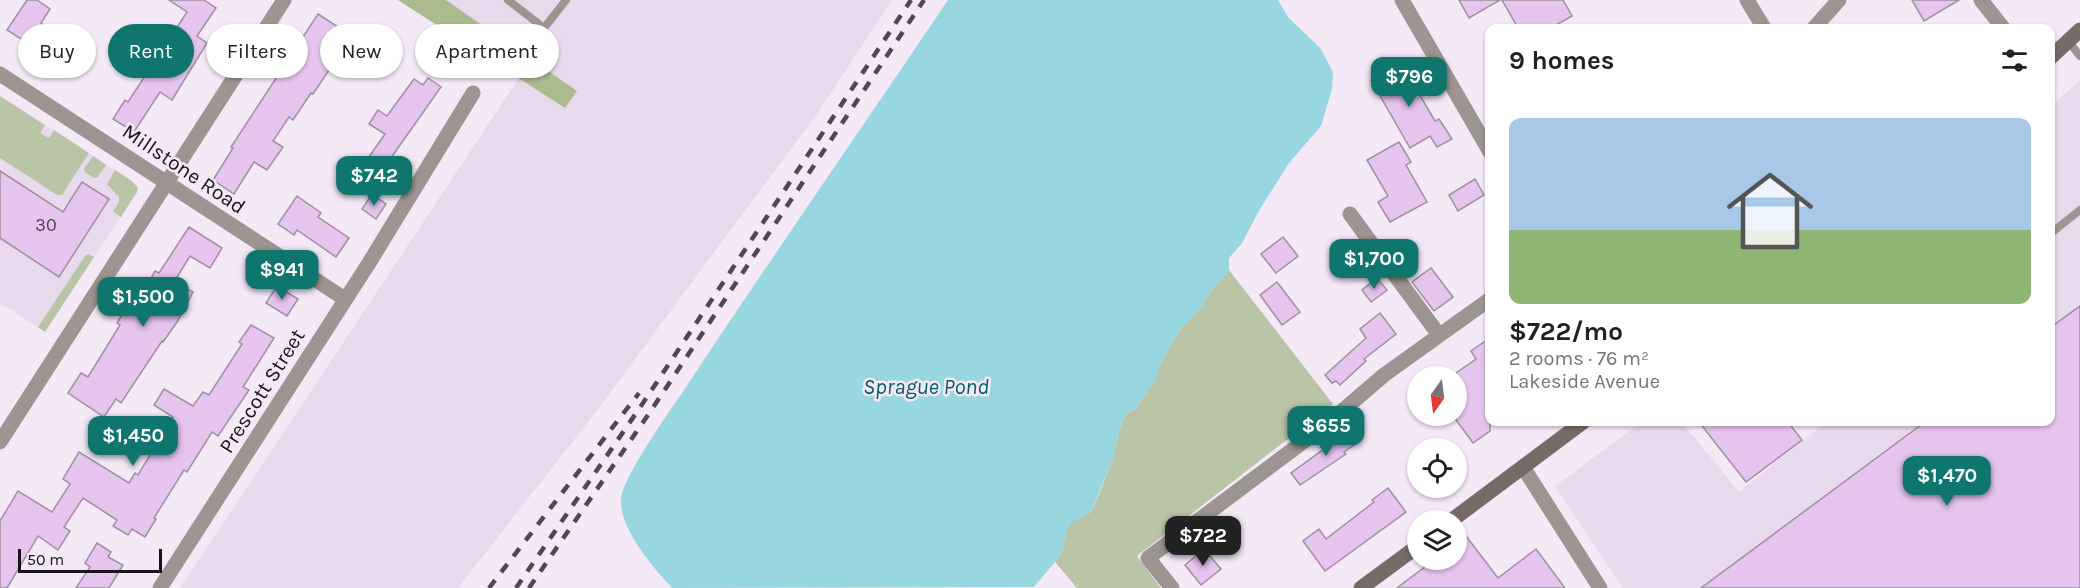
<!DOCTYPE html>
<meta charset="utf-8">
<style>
:root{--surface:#fff;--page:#f2f2f2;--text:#202124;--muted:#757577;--accent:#0f766e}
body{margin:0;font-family:Karla,sans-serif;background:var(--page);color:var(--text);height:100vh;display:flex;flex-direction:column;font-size:22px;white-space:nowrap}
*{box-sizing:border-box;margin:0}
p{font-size:20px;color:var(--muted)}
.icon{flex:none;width:33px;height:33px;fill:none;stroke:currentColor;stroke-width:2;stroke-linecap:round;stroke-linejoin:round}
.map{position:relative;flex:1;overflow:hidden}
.drawer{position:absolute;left:1485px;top:24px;width:570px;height:402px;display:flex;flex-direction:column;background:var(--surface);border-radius:12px;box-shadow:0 2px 4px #0004}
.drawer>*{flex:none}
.hud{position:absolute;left:18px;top:24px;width:570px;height:54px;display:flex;gap:12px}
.needle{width:39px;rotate:194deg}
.controls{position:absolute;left:1407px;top:366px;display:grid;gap:12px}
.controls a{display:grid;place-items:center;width:60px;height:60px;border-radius:50%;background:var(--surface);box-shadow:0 2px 4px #0004;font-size:30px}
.scale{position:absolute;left:18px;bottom:15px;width:144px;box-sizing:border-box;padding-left:6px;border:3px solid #181419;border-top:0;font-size:16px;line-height:21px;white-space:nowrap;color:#181419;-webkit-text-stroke:4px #f5e9f8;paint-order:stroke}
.price{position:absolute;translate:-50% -51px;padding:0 14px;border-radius:12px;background:var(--accent);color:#fff;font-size:20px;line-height:39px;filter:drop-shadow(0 2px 3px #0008)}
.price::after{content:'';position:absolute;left:50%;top:36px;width:18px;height:14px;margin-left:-9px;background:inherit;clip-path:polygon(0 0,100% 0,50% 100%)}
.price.on{background:#222;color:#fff}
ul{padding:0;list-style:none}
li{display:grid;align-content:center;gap:12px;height:318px;padding:0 24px}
li span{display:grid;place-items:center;height:186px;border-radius:12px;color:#555}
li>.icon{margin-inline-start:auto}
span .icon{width:108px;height:108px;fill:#fffc;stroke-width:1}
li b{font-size:26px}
h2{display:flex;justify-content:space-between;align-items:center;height:72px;padding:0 24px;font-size:26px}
.chip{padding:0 21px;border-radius:27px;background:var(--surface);box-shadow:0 2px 4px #0004;font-size:21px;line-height:54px}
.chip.on{background:var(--accent);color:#fff}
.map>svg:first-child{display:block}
.built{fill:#e8d9ec}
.green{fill:#bac4a7}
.forest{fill:#acbb8e}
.water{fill:#98d6e0}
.building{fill:#e5c5ee;stroke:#9c919e;stroke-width:1.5}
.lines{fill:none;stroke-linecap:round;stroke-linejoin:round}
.service{stroke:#9d9592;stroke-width:8}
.minor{stroke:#9d9592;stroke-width:15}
.secondary{stroke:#766b66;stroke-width:15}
.rail{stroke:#4e4850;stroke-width:4.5;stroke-dasharray:10 10;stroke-linecap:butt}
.labels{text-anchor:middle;stroke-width:5;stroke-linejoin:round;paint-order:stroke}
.number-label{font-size:18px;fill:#4b404e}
.street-label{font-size:21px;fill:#181419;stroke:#f5e9f8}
.water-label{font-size:22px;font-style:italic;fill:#005d68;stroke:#f5e9f8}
</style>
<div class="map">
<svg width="2080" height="588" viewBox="0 0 2080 588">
<rect width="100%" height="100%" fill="#f5e9f8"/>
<g class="built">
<polygon points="398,0 892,0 819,111 595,413 458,588 180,588 519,78"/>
<polygon points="2080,80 2080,588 1623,588 1555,486 1641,422 1682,422 1739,492 1826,422 2050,422 2051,106"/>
<polygon points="0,96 132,181 138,188 135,195 45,332 0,303"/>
</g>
<g class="green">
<polygon points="0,96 45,125 40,133 49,138 54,130 89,153 62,195 57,195 0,158"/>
<polygon points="93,156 106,165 97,178 94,178 85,172 84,169"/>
<polygon points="115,170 132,181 138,188 137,192 121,217 113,212 119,202 119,197 107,184"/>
<polygon points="88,254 94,257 45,332 38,327 85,256"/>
<polygon points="1229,270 1333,404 1137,556 1161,588 1077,588 1055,562 1062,552 1065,535 1070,523 1091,512 1098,497 1112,462 1120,428 1126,414 1136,408 1154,381 1160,365 1177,334 1202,305 1210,292"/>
</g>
<polygon class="forest" points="398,0 446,0 577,91 565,108"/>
<path class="water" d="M948,0H1278L1288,17L1321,49L1333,72L1332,89L1321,126L1289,163L1260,209L1242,243L1229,258V270L1210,292L1203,305L1177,334L1160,365L1155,381L1136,408L1126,414L1120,428L1112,462L1091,512L1070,524L1065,535L1062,552L1055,562L1034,587L672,588C653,567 620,530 621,500C621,479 672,408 686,387C772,257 861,129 948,0Z"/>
<g class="building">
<polygon points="27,0 37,0 50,9 41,23 44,25 42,27 82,53 68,75 42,58 45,54 7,30"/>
<polygon points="169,0 204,0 216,8 197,36 207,43 172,100 160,92 134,132 113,119 125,100 128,102 187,12"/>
<polygon points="1459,0 1500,0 1469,18"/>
<polygon points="1502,0 1563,0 1572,16 1551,28 1518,28"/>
<polygon points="1912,0 1959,0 1924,21"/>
<polygon points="318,14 355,38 347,51 343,49 313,94 311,93 293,120 289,117 273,141 283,147 267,170 254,162 234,194 213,180 233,148 231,147"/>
<polygon points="371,34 386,44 376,58 361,48"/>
<polygon points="1401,63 1435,121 1439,119 1452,139 1437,147 1430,136 1410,148 1371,80"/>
<polygon points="428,78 441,87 393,155 388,164 390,166 378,184 359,171 385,134 369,124 378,110 387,116 414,79 423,85"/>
<polygon points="1399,142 1411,162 1406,165 1427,202 1390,222 1378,202 1388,196 1367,160"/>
<polygon points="0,171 63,212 82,182 109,199 59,277 0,238"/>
<polygon points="1475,179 1484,195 1458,211 1449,195"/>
<polygon points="372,194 386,204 376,219 362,209"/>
<polygon points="297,196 321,213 318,217 349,238 336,257 297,230 294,235 278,224"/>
<polygon points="189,227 222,248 210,268 190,256 174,282 193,292 177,322 163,342 162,341 121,403 116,399 104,417 68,393 81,373 88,377 120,325 117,323 129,303 135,307 155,271 159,273"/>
<polygon points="1283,237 1298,256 1276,273 1261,254"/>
<polygon points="1431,268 1453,297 1434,311 1412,282"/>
<polygon points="1377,278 1387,290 1371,302 1362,290"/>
<polygon points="1277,282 1300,312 1282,325 1260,295"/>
<polygon points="277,286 298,299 287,316 266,303"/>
<polygon points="2080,306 2080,588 1701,588 1925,422 2050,422 2050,328"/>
<polygon points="1380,313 1396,334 1364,359 1366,361 1340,385 1336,381 1332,383 1325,375 1366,338 1360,329"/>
<polygon points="251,325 274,338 243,387 249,390 218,436 212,432 187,472 184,470 154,518 156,519 145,537 132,529 128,535 113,526 117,520 83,498 64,527 70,531 58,550 38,536 7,588 0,588 0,521 18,491 52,512 70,484 63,479 79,452 129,483 135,473 138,475 173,417 154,405 164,389 193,406 203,392 209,395 242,344 239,342"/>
<polygon points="1490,338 1490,431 1473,443 1456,420 1456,373 1476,359 1471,351"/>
<polygon points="1699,422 1788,422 1802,440 1746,482"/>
<polygon points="1353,428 1361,440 1344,452 1346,454 1300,485 1291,473"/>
<polygon points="1388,488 1406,512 1325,571 1303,541 1319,529 1326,539 1374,502 1372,500"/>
<polygon points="1466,536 1498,578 1536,549 1565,588 1397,588 1434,560 1456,560 1456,543"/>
<polygon points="97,543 111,552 108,557 123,565 109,588 76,588 90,567 85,563"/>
<polygon points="1204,549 1221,569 1201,585 1185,565"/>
</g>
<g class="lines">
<g class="service">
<polyline points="508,0 544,28 566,0"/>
<polyline points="2068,41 2080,56"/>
<polyline points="2050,234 2080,210"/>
</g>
<g class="minor">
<polyline points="1402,0 1490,152"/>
<polyline points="1747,0 1764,28"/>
<polyline points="1981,0 2003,28"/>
<polyline points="1814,28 1839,0"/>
<polyline points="0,74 345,299"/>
<polyline points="1350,214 1439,335"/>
<polyline points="0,442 284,0"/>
<polyline points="1523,467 1600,588"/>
<polyline points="160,588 369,263 473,93"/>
<polyline points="1172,588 1148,558 1327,424 1384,375 1490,299"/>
</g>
<g class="secondary">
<polyline points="2050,58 2080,30"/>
<polyline points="1452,520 1583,422"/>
<polyline points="1361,588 1418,546"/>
</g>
<g class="rail">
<polyline points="489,588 639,393"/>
<polyline points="516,588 641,406 911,0"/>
<polyline points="529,588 650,412 924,0"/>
</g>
</g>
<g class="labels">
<g class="number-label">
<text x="46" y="231">30</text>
</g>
<g class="street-label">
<text transform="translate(184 169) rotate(34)" y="7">Millstone Road</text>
<text transform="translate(262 391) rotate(-58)" y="7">Prescott Street</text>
</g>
<g class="water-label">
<text x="926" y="394">Sprague Pond</text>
</g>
</g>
</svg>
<div class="controls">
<a><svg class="needle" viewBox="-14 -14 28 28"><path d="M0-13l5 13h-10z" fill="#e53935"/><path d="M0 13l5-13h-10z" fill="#757577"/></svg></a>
<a><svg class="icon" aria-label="locate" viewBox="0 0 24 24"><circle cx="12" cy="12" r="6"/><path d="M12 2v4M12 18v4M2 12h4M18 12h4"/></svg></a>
<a><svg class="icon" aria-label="layers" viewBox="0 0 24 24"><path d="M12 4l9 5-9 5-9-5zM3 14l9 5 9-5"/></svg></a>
</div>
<div class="scale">50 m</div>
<b class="price" style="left:1409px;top:108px">$796</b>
<b class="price" style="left:374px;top:207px">$742</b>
<b class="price" style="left:1374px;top:290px">$1,700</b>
<b class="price" style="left:282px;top:301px">$941</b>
<b class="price" style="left:143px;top:328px">$1,500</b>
<b class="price" style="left:1326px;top:457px">$655</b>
<b class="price" style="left:133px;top:467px">$1,450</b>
<b class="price" style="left:1947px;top:507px">$1,470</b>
<b class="price on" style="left:1203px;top:567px">$722</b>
<div class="hud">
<a class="chip">Buy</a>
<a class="chip on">Rent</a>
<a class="chip">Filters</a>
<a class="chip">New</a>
<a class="chip">Apartment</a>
</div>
<section class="drawer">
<h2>9 homes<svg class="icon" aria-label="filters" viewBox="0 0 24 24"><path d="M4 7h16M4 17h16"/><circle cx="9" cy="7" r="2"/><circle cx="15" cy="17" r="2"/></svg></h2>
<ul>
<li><span style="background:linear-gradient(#a9c7e8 60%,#8fb573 0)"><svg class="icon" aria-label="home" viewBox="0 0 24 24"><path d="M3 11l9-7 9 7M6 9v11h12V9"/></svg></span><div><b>$722/mo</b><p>2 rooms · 76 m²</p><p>Lakeside Avenue</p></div></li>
</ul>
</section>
</div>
